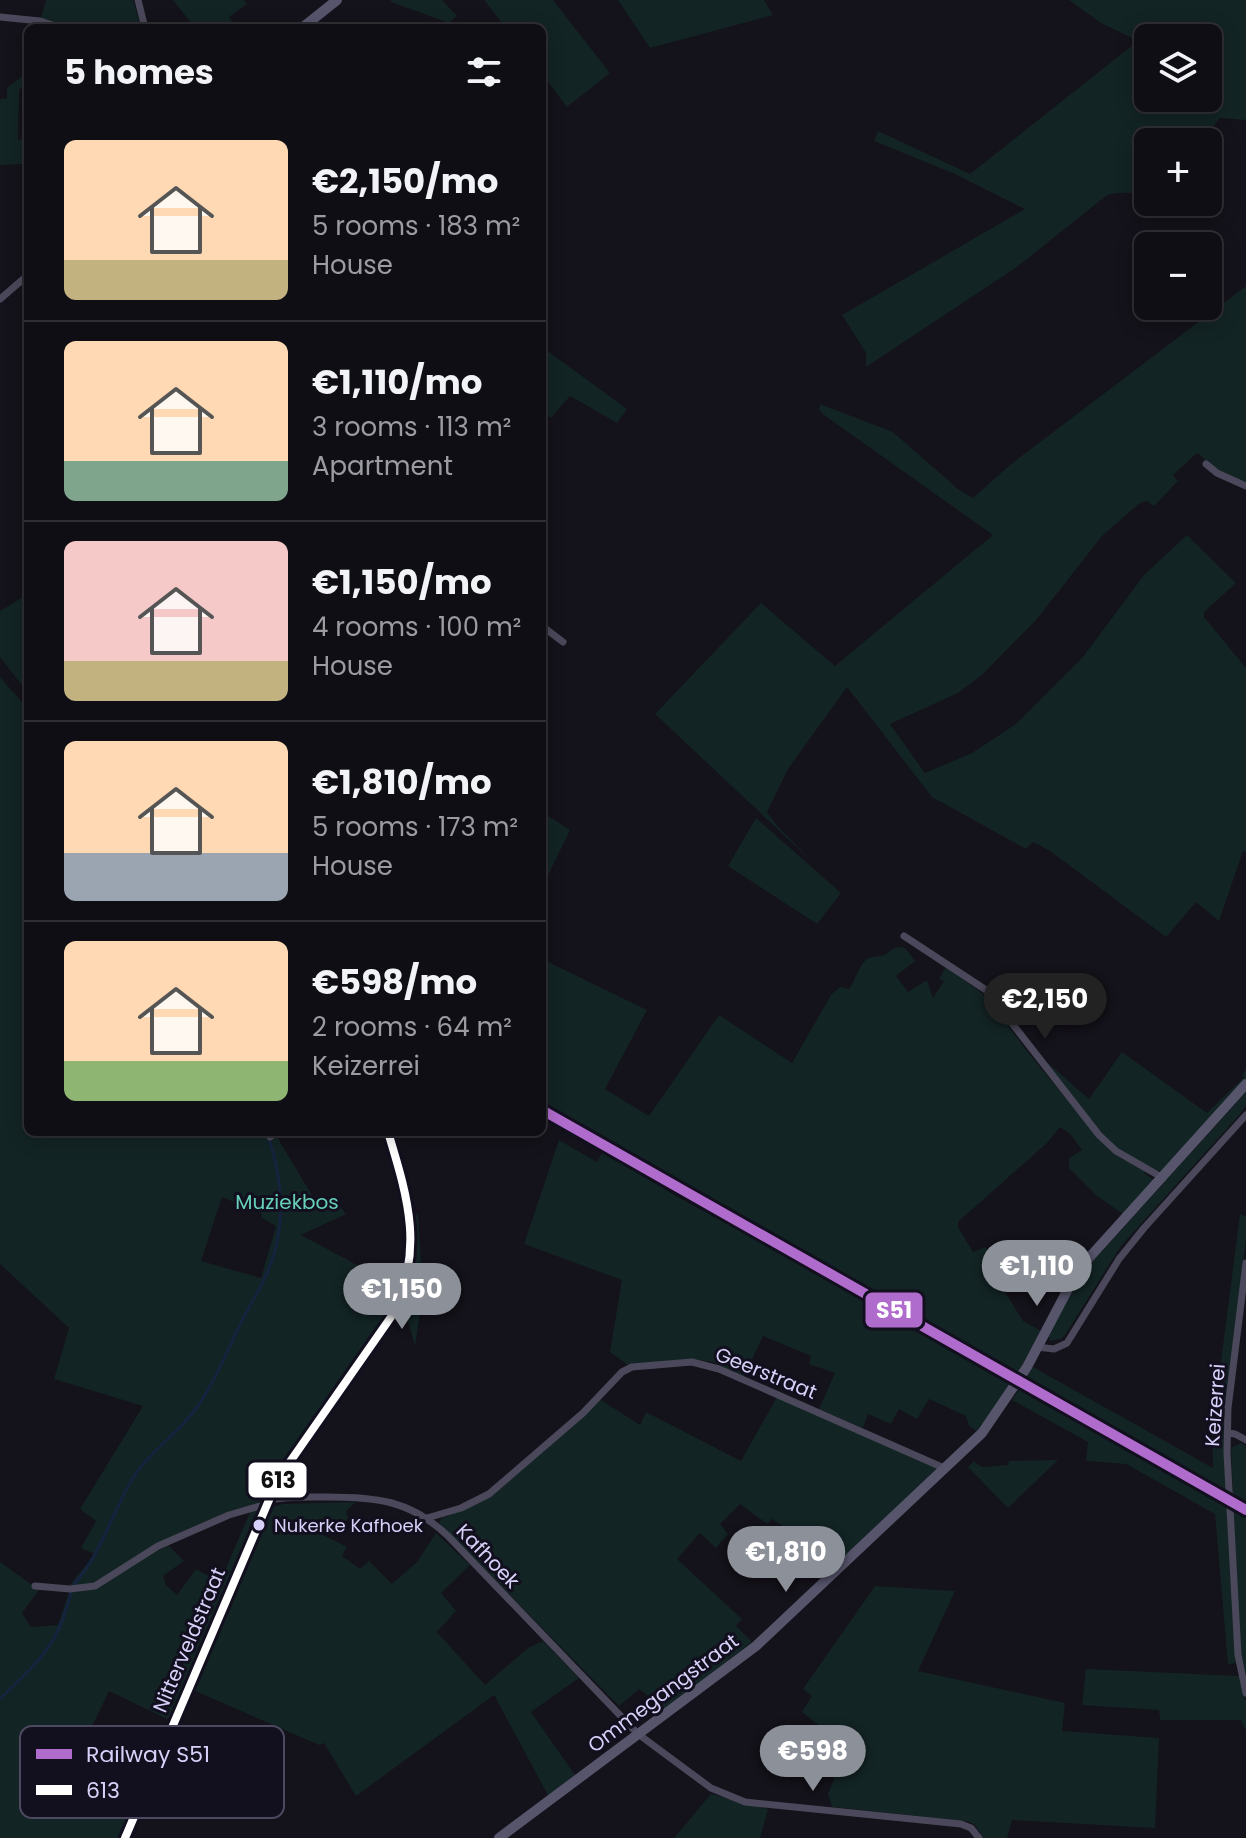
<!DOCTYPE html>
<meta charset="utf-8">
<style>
:root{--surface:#0f0e14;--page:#18171d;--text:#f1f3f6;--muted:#9b9ca0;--line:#2f2e34;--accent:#8c9099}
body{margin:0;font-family:Poppins,sans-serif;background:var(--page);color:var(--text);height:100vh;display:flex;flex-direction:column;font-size:30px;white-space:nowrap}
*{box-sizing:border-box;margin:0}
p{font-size:26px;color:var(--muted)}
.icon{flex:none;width:44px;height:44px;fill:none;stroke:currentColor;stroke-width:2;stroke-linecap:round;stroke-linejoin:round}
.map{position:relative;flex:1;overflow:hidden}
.side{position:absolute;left:24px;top:24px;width:522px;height:1112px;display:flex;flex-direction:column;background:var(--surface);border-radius:12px;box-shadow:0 4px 20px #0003,0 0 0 2px var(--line)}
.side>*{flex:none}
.fabs{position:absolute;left:1134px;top:24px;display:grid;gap:16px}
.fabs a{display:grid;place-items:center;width:88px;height:88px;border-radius:12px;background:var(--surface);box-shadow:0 4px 20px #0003,0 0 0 2px var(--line);font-size:40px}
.price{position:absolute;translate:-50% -68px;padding:0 18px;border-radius:28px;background:var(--accent);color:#fff;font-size:26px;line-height:52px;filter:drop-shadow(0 2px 4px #0008)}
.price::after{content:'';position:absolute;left:50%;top:48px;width:24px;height:18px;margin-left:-12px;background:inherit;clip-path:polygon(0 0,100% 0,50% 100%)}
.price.active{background:#222;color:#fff}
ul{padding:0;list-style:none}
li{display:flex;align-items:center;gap:24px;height:200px;padding:0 40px}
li+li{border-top:2px solid var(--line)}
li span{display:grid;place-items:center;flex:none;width:224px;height:160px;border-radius:12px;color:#555}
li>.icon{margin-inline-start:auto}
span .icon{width:96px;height:96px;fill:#fffc;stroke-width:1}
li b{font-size:34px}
h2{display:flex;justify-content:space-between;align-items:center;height:96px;padding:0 40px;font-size:34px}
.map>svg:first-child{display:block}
.green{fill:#132425;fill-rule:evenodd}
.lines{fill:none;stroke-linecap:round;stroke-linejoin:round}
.stream{stroke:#15233e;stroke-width:3}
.street{stroke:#4a485a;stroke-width:7}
.secondary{stroke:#57556c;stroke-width:10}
.bus-1-casing{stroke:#120f1e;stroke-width:14}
.bus-1{stroke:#fff;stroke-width:8}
.rail-1-casing{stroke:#120f1e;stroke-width:16}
.rail-1{stroke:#b06ccc;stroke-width:10}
.bus-dot{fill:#d7d1f9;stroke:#120f1e;stroke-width:3}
.labels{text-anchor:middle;stroke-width:6;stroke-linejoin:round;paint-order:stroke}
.bus-label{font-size:18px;fill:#d7d1f9;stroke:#120f1e;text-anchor:start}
.park-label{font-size:20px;fill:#66d0b8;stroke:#120f1e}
.street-label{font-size:20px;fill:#d7d1f9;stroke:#120f1e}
.key{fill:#120f1e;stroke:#4d4960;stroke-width:2}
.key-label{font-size:22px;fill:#d7d1f9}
.line-badge{stroke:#120f1e;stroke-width:3}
.badge-label{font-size:22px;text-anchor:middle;font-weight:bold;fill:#fff}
.pale-badge-label{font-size:22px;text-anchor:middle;font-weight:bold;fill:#111}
</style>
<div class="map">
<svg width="1246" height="1838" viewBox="0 0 1246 1838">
<rect width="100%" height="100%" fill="#14121a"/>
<g class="green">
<polygon points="46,0 133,0 141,28 72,28 41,18"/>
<polygon points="173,0 244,0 247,4 229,17 237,28 195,28"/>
<polygon points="391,0 442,0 457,16 449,23 391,2"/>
<polygon points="484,0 553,0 610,73 567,107 542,74 542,28 506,28"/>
<polygon points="618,0 764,0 773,15 650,48"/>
<path d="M1069,0H1246V120L1220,118L1200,142H1148V191C1134,195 1116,190 1106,196L1017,267L866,367V353L842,315L1025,209L955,174L874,141L878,131L970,174L1138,41L1101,23ZM1148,38H1208V98H1148Z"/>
<polygon points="28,72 28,82 19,90 18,140 28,138 28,158 24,158 22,164 0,165 0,99 7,98 7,88"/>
<polygon points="1246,286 1246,483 1220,472 1197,453 1173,475 1178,481 1154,506 1147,501 1140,503 1102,536 1037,619 982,675 958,693 890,724 925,773 972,753 1016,724 1083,657 1144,575 1187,535 1236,583 1204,612 1204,617 1246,668 1246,852 1243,851 1219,921 1196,902 1166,937 1050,851 1033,842 1026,849 932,797 847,687 788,769 767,812 778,827 818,867 655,714 761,603 835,666 993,535 824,415 819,410 820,404 893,432 958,489 973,498 1011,464"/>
<polygon points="542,347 627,409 617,423 570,396 551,418 542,410"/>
<polygon points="28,594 28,693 0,657 0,611"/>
<path d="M0,677L28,709V1132H274L316,1202L333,1197L346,1214L301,1235L402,1289L396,1305L283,1461L261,1501L150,1547L95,1583L69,1586L95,1554L81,1548L96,1521L80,1509L143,1406L54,1379L69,1328L0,1264ZM222,1197L261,1213L262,1218L276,1226L261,1278L201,1261Z"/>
<polygon points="545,814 570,830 542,888 542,820"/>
<polygon points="756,818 841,893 817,924 728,866"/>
<path d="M898,947L905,948L915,961L896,976L908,992L927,980L933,998L944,981L939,979L946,967L987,997L1026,1050L1102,1142L1123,1160L1127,1156L1111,1144L1047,1065L1048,1063L1089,1099L1122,1052L1207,1113L1244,1077L1242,1075L1246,1069V1080L1161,1171L1147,1168L1144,1173L1155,1181L1123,1214L1097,1196L1069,1168V1158L1082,1150L1071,1135L1060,1127L1046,1144L958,1222V1227L973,1252L985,1247L1018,1275L1015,1277L1007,1271L999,1282L1023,1321L1041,1331L1015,1378L977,1431L969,1426L966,1416L929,1399L917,1419L899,1409L891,1424L868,1414L863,1428L819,1409L835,1373L809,1364L811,1356L763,1336L744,1377L713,1362L692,1359L628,1365L610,1352L622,1280L524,1244L559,1140L597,1162L603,1151L674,1195L871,1303L877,1295L542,1104V959L647,1010L605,1089L649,1116L719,1015L792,1063L831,995L840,987L849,989C856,980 857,967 867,959C873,955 880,958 886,954C890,951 893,948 898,947Z"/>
<polygon points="1246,1092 1246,1105 1240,1114 1121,1246 1065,1335 1061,1339 1050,1341 1048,1336 1066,1296 1084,1271"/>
<polygon points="418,1214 423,1294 415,1346 404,1307 412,1291 414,1216"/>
<polygon points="1240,1214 1246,1217 1246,1239 1224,1431 1237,1663 1228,1664 1215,1514 1126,1464 1086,1461 1088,1442 1012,1400 1033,1367 1213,1468 1212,1431"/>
<polygon points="777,1397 938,1468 839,1564 772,1519 767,1524 740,1504 720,1524 728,1534 716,1548 700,1533 677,1559 742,1619 736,1626 752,1642 665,1709 639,1689 619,1706 439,1523 443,1515 447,1517 451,1512 481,1501 601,1400 640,1425 646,1412 741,1461"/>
<polygon points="1241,1443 1246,1446 1246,1676 1239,1647 1231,1448"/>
<polygon points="1058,1460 1008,1508 968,1467 974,1461 982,1467 1008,1465 1009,1461"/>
<polygon points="356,1502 346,1511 348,1518 344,1525 326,1525 323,1535 347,1547 342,1556 360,1569 369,1561 392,1584 417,1562 436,1533 470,1565 441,1593 456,1611 437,1632 485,1685 528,1648 543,1641 579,1678 531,1712 575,1775 549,1797 494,1695 356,1796 324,1743 319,1745 193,1690 272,1507 283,1504"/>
<polygon points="260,1508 169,1720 109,1691 90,1731 114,1741 111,1747 95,1742 83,1749 77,1758 81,1769 142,1786 119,1838 0,1838 0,1562 39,1590 22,1613 31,1627 58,1625 69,1592 97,1589 135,1562 168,1545 184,1561 163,1576 166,1585 177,1595 196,1569 220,1582 251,1510"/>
<polygon points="875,1586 955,1591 918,1671 1065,1703 1062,1731 1159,1738 1155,1828 1012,1820 1007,1838 984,1838 974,1824 966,1821 832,1807 828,1794 838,1769 835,1760 818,1741 828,1732 802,1712 812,1696 803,1689"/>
<polygon points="1086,1669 1239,1676 1246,1701 1246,1731 1241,1720 1160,1720 1159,1710 1082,1705"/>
<polygon points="711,1794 768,1809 760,1838 674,1838"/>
</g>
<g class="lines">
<g class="stream">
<path d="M74,1584C101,1555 112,1512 133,1478C150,1451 176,1435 195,1410C212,1387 225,1356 238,1329C246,1311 258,1294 266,1275C288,1228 283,1180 267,1132"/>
<path d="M0,1699C39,1660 56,1650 71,1593"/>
</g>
<g class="street">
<polyline points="138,0 145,28"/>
<polyline points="0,17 40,21 62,28"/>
<polyline points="0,299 28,275"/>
<polyline points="1206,464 1217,473 1246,486"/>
<polyline points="542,626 563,642"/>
<polyline points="904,936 986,990 1099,1135 1116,1151 1163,1178"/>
<polyline points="270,1137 277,1132"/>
<polyline points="1246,1263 1228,1408 1227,1453 1238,1655 1246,1693"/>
<polyline points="1037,1347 1054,1349 1067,1343 1119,1259 1144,1228 1246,1115"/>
<polyline points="1228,1433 1235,1434 1246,1440"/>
<path d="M269,1500C287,1496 307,1497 326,1497C377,1497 410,1500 448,1536L638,1734L711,1788L745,1802L961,1824L971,1828L979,1838"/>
<polyline points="427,1518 461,1508 489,1494 583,1413 622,1372 632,1367 692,1362 719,1369 944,1468"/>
<polyline points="35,1586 70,1589 95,1586 158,1546 229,1515 267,1504"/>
</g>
<g class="secondary">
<polyline points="302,28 337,0"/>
<path d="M125,1838L278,1479L391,1317C429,1259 406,1193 388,1132"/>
<polyline points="499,1838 756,1646 982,1433 1027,1367 1078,1270 1246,1084"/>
</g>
<defs>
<path id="bus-1" d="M125,1838L278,1479L391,1317C425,1252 408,1198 388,1132"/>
</defs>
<use href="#bus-1" class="bus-1-casing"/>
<use href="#bus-1" class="bus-1"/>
<defs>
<polyline id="rail-1" points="542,1110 1246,1510"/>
</defs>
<use href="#rail-1" class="rail-1-casing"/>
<use href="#rail-1" class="rail-1"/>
</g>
<circle class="bus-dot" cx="259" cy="1525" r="7"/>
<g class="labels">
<g class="bus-label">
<text x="274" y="1532">Nukerke Kafhoek</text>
</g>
<g class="park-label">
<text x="287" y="1209">Muziekbos</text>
</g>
<g class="street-label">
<text transform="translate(766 1373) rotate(22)" y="7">Geerstraat</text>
<text transform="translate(1215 1405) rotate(-86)" y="7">Keizerrei</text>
<text transform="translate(488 1556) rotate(46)" y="7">Kafhoek</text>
<text transform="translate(189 1640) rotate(-67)" y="7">Nitterveldstraat</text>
<text transform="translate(663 1693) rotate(-37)" y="7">Ommegangstraat</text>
</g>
</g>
<rect x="20" y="1726" width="264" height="92" rx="12" class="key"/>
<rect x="36" y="1749" width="36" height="10" fill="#b06ccc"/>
<rect x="36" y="1785" width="36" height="10" fill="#fff"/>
<g class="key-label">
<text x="86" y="1762">Railway S51</text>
<text x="86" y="1798">613</text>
</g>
<g class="line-badge">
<rect x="864" y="1291" width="60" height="38" rx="8" fill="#b06ccc"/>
<rect x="247" y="1461" width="61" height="38" rx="8" fill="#fff"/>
</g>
<g class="badge-label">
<text x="894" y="1318">S51</text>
</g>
<g class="pale-badge-label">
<text x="278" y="1488">613</text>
</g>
</svg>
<div class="fabs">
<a><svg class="icon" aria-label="layers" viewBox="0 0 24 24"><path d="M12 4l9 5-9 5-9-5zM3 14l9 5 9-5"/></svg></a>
<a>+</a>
<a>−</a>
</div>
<b class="price active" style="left:1045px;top:1041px">€2,150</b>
<b class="price" style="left:1037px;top:1308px">€1,110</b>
<b class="price" style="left:402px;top:1331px">€1,150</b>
<b class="price" style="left:786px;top:1594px">€1,810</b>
<b class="price" style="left:813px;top:1793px">€598</b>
<section class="side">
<h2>5 homes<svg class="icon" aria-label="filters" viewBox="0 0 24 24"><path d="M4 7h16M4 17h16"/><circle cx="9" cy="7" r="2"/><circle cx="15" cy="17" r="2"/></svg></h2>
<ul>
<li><span style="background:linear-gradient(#ffd9b3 75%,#c2b280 0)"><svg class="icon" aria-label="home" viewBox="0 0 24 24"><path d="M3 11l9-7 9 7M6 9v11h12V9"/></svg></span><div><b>€2,150/mo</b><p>5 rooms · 183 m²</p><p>House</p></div></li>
<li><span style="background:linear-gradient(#ffd9b3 75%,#7fa58c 0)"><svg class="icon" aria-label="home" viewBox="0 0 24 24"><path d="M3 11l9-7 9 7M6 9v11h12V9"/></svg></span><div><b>€1,110/mo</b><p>3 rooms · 113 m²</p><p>Apartment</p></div></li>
<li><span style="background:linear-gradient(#f6c9c9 75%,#c2b280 0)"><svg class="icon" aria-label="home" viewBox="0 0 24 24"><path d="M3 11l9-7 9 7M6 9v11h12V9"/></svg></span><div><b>€1,150/mo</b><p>4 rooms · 100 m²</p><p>House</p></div></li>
<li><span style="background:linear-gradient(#ffd9b3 70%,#9aa5b1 0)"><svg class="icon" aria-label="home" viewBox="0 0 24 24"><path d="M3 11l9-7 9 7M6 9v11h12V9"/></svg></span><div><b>€1,810/mo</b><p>5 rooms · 173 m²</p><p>House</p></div></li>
<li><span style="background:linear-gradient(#ffd9b3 75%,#8fb573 0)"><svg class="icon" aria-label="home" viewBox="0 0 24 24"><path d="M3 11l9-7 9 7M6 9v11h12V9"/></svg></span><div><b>€598/mo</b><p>2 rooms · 64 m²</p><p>Keizerrei</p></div></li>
</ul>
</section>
</div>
